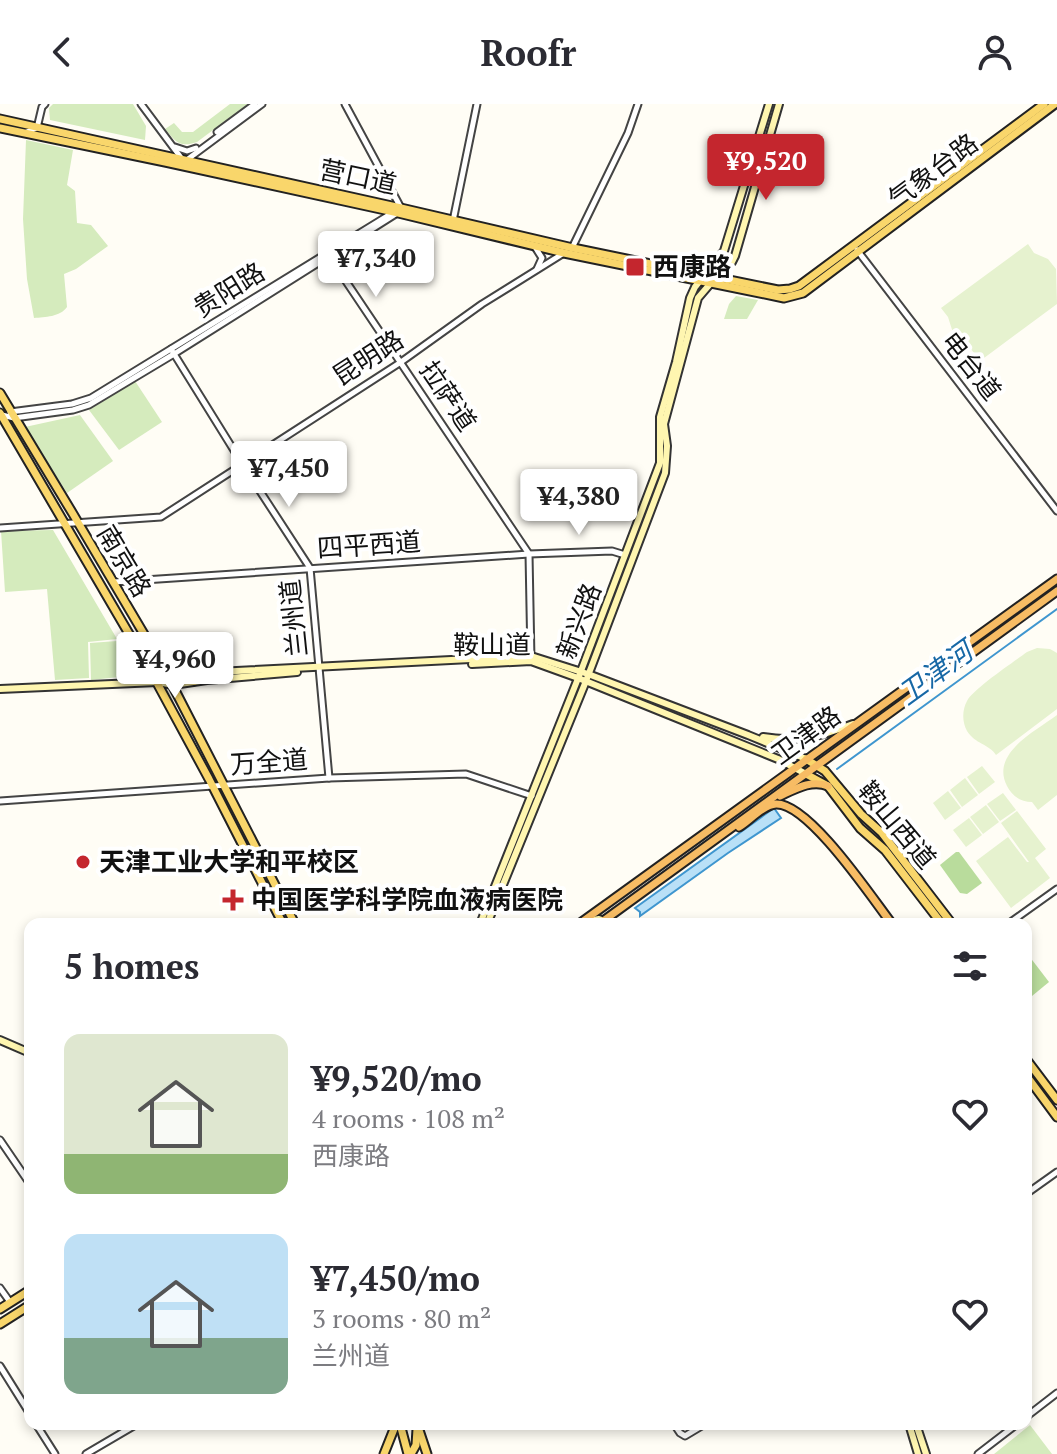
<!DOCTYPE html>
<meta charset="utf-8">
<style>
:root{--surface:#fff;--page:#f2f2f3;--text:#2b2b33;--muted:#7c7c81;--accent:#c4262e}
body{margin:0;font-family:"PT Serif","Noto Sans SC",serif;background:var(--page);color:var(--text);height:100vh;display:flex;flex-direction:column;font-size:30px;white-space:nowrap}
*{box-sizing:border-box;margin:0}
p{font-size:26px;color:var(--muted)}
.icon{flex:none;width:44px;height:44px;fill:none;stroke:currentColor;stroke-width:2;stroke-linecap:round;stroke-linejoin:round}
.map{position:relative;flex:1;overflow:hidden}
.panel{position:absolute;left:24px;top:814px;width:1008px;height:512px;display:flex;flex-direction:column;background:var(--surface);border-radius:16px;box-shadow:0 4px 12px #0003}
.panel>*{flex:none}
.price{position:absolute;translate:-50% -68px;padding:0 18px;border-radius:8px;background:#fff;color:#222;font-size:26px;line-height:52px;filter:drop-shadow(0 2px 4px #0008)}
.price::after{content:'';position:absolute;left:50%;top:48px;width:24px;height:18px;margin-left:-12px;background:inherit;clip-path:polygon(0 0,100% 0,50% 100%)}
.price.on{background:var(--accent);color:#fff}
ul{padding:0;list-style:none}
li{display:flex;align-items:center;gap:24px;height:200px;padding:0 40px}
li span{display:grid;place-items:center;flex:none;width:224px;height:160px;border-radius:16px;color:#555}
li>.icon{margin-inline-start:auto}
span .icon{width:96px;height:96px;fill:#fffc;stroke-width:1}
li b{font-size:34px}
h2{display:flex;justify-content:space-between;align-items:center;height:96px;padding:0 40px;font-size:34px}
header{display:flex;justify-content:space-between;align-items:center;height:104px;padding:0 40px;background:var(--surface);font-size:36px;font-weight:800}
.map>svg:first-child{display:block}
.green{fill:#d5ebbd}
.forest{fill:#b9dc9c}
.pitch{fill:#e6f2cf}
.water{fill:#b9e0f7;stroke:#3f96cf;stroke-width:2}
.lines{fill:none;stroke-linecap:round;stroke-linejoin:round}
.stream{stroke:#3f96cf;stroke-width:2}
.tertiary-casing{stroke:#444;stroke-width:9}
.secondary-casing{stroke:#333;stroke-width:10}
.primary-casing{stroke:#222;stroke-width:11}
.trunk-casing{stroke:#222;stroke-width:11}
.tertiary{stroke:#fff;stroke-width:5}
.secondary{stroke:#fff6b0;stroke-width:6}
.primary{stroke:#f9d66b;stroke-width:7}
.trunk{stroke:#f7bc64;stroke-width:7}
.poi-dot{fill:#c4262e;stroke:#fff;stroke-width:3}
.labels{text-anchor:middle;stroke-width:8;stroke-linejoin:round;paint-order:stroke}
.street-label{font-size:26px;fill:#111;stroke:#fff}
.poi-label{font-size:26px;font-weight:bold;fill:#111;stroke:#fff;text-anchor:start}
.water-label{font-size:28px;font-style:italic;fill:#1768a6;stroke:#fff}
</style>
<header><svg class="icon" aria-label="back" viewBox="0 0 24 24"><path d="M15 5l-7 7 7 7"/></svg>Roofr<svg class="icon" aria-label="person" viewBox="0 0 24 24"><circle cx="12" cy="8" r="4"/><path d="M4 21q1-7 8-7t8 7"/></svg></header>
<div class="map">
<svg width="1057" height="1350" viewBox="0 0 1057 1350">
<rect width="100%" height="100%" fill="#fffdf5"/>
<g class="green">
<polygon points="53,0 133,0 146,22 145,36 50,16 49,4"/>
<path d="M230,0H248L197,38C179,44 176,38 165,25L174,19L182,28H193Z"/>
<path d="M26,36L73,46L67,81L75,87L77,119L91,121L108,142L76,165L64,170L67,203C60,213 45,213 34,214L27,175L23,115Z"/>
<polygon points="736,192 758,196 747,215 724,215 729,200"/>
<polygon points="135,277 162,318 119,346 89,306"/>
<polygon points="80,311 113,357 67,389 25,323"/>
<polygon points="53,426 117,535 88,538 89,574 55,576 47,485 5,488 1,427"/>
<path d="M117,537C123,548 133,559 129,572L91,576L90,539Z"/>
<polygon points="1030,1321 1052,1350 994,1350"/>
</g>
<g class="forest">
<polygon points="956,748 959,748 982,779 967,790 960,789 940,761"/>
<polygon points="1026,848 1049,878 1032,892 1026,884"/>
</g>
<g class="pitch">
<polygon points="1028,140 1034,149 1048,155 1056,165 1057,200 980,257 971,245 962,241 954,232 948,213 941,204"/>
<path d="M1037,544L1050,545L1057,549V605L996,651C989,640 975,640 967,627C962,618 962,606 967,597C973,585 1015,557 1027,548Z"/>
<path d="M1057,611V691L1038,706L1032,698C1021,698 1012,692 1007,682C990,649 1036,627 1057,611Z"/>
<polygon points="982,662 995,678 979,690 967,673"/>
<polygon points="965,674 978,691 962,703 950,686"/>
<polygon points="948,687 961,704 945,716 933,699"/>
<polygon points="1003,689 1016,706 1000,717 987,700"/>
<polygon points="986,701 999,718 983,730 970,713"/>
<polygon points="1017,707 1046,745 1035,754 1050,774 1011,804 976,757 1008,733 1027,758 1029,758 1001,719"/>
<polygon points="969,714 982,731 966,743 953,726"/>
</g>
<polygon class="water" points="774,704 781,714 728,749 640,812 640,808 635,804"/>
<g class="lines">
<polyline class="stream" points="837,665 1057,505"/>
<defs>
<g id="tertiary">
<polyline points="141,0 182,55"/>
<polyline points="345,0 401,104"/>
<polyline points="217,28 255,0"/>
<polyline points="24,29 37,24 42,3 45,0"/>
<polyline points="175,43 187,47 196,44"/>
<polyline points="184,58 262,0"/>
<polyline points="453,117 477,0"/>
<polyline points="535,143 542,154 537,165"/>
<polyline points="572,144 628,29 638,0"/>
<polyline points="857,146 1057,407"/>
<polyline points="327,149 529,450 531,556"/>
<polyline points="171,245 243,361 310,464 329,674"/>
<polyline points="10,308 72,300 91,294 394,108"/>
<polyline points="2,311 14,314 73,306 89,301 174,250 399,108"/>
<polyline points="0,424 161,413 401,258 482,200 564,149"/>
<polyline points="114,478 529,450 612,447 625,451"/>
<polyline points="0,697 329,674 466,670 532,692"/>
<polyline points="1008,820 1057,785"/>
<polyline points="0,1036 30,1080"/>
<polyline points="1026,1090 1057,1068"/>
<polyline points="0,1184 10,1198"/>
<polyline points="0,1262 30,1310"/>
<polyline points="1026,1313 1057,1289"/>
<polyline points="36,1320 55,1350"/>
<polyline points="674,1320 680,1329 685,1332 705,1320"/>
<polyline points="86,1350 137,1320"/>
<polyline points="978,1350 1017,1320"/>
</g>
<g id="secondary">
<polyline points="472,560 531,557 578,574 778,655 806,670"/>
<polyline points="158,578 173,581 207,576 297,568"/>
<polyline points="0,585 157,578 217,568 531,552 588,570 748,631 806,655"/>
<path d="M763,633C799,639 821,632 853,620"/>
<polyline points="582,818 599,815 613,820"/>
<polyline points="480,820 581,567 660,359 660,313 676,258 690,194 695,183 724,147 769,0"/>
<polyline points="487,820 586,577 665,369 667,342 664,320 698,194 716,173 732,158 735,152 779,0"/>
<polyline points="0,936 30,949"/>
<polyline points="909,1320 918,1350"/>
<polyline points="916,1320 926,1350"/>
</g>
<g id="primary">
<polyline points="0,15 401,104 573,144 778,186 790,185 799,182 1044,0"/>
<polyline points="0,24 165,58 394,108 564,149 784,194 803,189 1055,0"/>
<polyline points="0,289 73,410 161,559 295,820"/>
<polyline points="0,309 149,564 209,675 283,820"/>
<polyline points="153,568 170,576 194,577"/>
<polyline points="806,655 825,667 861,710 882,729 952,820"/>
<polyline points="806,670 828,682 860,724 885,746 942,820"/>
<polyline points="1026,955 1057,996"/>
<polyline points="1026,971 1057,1013"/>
<polyline points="0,1205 30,1186"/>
<polyline points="0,1220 30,1201"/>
<polyline points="400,1320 408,1350"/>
<polyline points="417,1320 427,1350"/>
<polyline points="384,1350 396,1320"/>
<polyline points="411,1350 416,1341 417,1325"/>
</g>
<g id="trunk">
<path d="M780,692C795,685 812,675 828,682"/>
<path d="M739,723C749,717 763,701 776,700C809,699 872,794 892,820"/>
<polyline points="579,820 1057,475"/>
<polyline points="599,820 1057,487"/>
</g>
</defs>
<use href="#tertiary" class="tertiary-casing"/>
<use href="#secondary" class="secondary-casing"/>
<use href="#primary" class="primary-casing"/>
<use href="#trunk" class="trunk-casing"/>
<use href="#tertiary" class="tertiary"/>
<use href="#secondary" class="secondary"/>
<use href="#primary" class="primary"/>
<use href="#trunk" class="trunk"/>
</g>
<g class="poi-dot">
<rect x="625" y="153" width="20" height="20" rx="4"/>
<circle cx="83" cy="758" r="8"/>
<path d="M229 784h8v8h8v8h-8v8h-8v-8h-8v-8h8z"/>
</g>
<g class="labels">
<g class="street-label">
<text transform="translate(933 67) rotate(-37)" y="9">气象台路</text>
<text transform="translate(358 73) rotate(12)" y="9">营口道</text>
<text transform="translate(229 186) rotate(-32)" y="9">贵阳路</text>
<text transform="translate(368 254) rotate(-33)" y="9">昆明路</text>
<text transform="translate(971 262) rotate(52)" y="9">电台道</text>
<text transform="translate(448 292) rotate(56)" y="9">拉萨道</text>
<text transform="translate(369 441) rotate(-4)" y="9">四平西道</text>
<text transform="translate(124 457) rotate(59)" y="9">南京路</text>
<text transform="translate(294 514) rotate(-96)" y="9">兰州道</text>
<text transform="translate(579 517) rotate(-69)" y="9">新兴路</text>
<text x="492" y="550">鞍山道</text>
<text transform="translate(806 631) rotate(-36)" y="9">卫津路</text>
<text transform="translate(269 658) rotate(-4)" y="9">万全道</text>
<text transform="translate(897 721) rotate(50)" y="9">鞍山西道</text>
</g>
<g class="poi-label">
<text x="653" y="172">西康路</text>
<text x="99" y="767">天津工业大学和平校区</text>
<text x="251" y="805">中国医学科学院血液病医院</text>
</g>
<g class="water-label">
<text transform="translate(935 569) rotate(-36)" y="10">卫津河</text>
</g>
</g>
</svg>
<b class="price on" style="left:766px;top:98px">¥9,520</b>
<b class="price" style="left:376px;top:195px">¥7,340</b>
<b class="price" style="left:289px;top:405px">¥7,450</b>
<b class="price" style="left:579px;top:433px">¥4,380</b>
<b class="price" style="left:175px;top:596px">¥4,960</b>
<section class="panel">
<h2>5 homes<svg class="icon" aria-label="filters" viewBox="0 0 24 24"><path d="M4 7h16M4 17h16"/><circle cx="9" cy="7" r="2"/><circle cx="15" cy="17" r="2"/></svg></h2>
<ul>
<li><span style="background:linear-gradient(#dfe7d0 75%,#8fb573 0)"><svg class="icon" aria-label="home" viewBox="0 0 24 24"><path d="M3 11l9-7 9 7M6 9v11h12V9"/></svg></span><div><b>¥9,520/mo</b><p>4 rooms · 108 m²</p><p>西康路</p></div><svg class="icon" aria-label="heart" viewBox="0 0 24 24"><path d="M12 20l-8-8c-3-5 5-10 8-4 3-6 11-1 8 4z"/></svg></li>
<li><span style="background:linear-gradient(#bfe0f5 65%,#7fa58c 0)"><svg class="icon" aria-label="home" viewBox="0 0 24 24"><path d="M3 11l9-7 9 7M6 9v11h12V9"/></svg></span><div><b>¥7,450/mo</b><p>3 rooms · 80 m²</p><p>兰州道</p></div><svg class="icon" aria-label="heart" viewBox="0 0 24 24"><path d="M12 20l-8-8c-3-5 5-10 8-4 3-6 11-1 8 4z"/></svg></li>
</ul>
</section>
</div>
